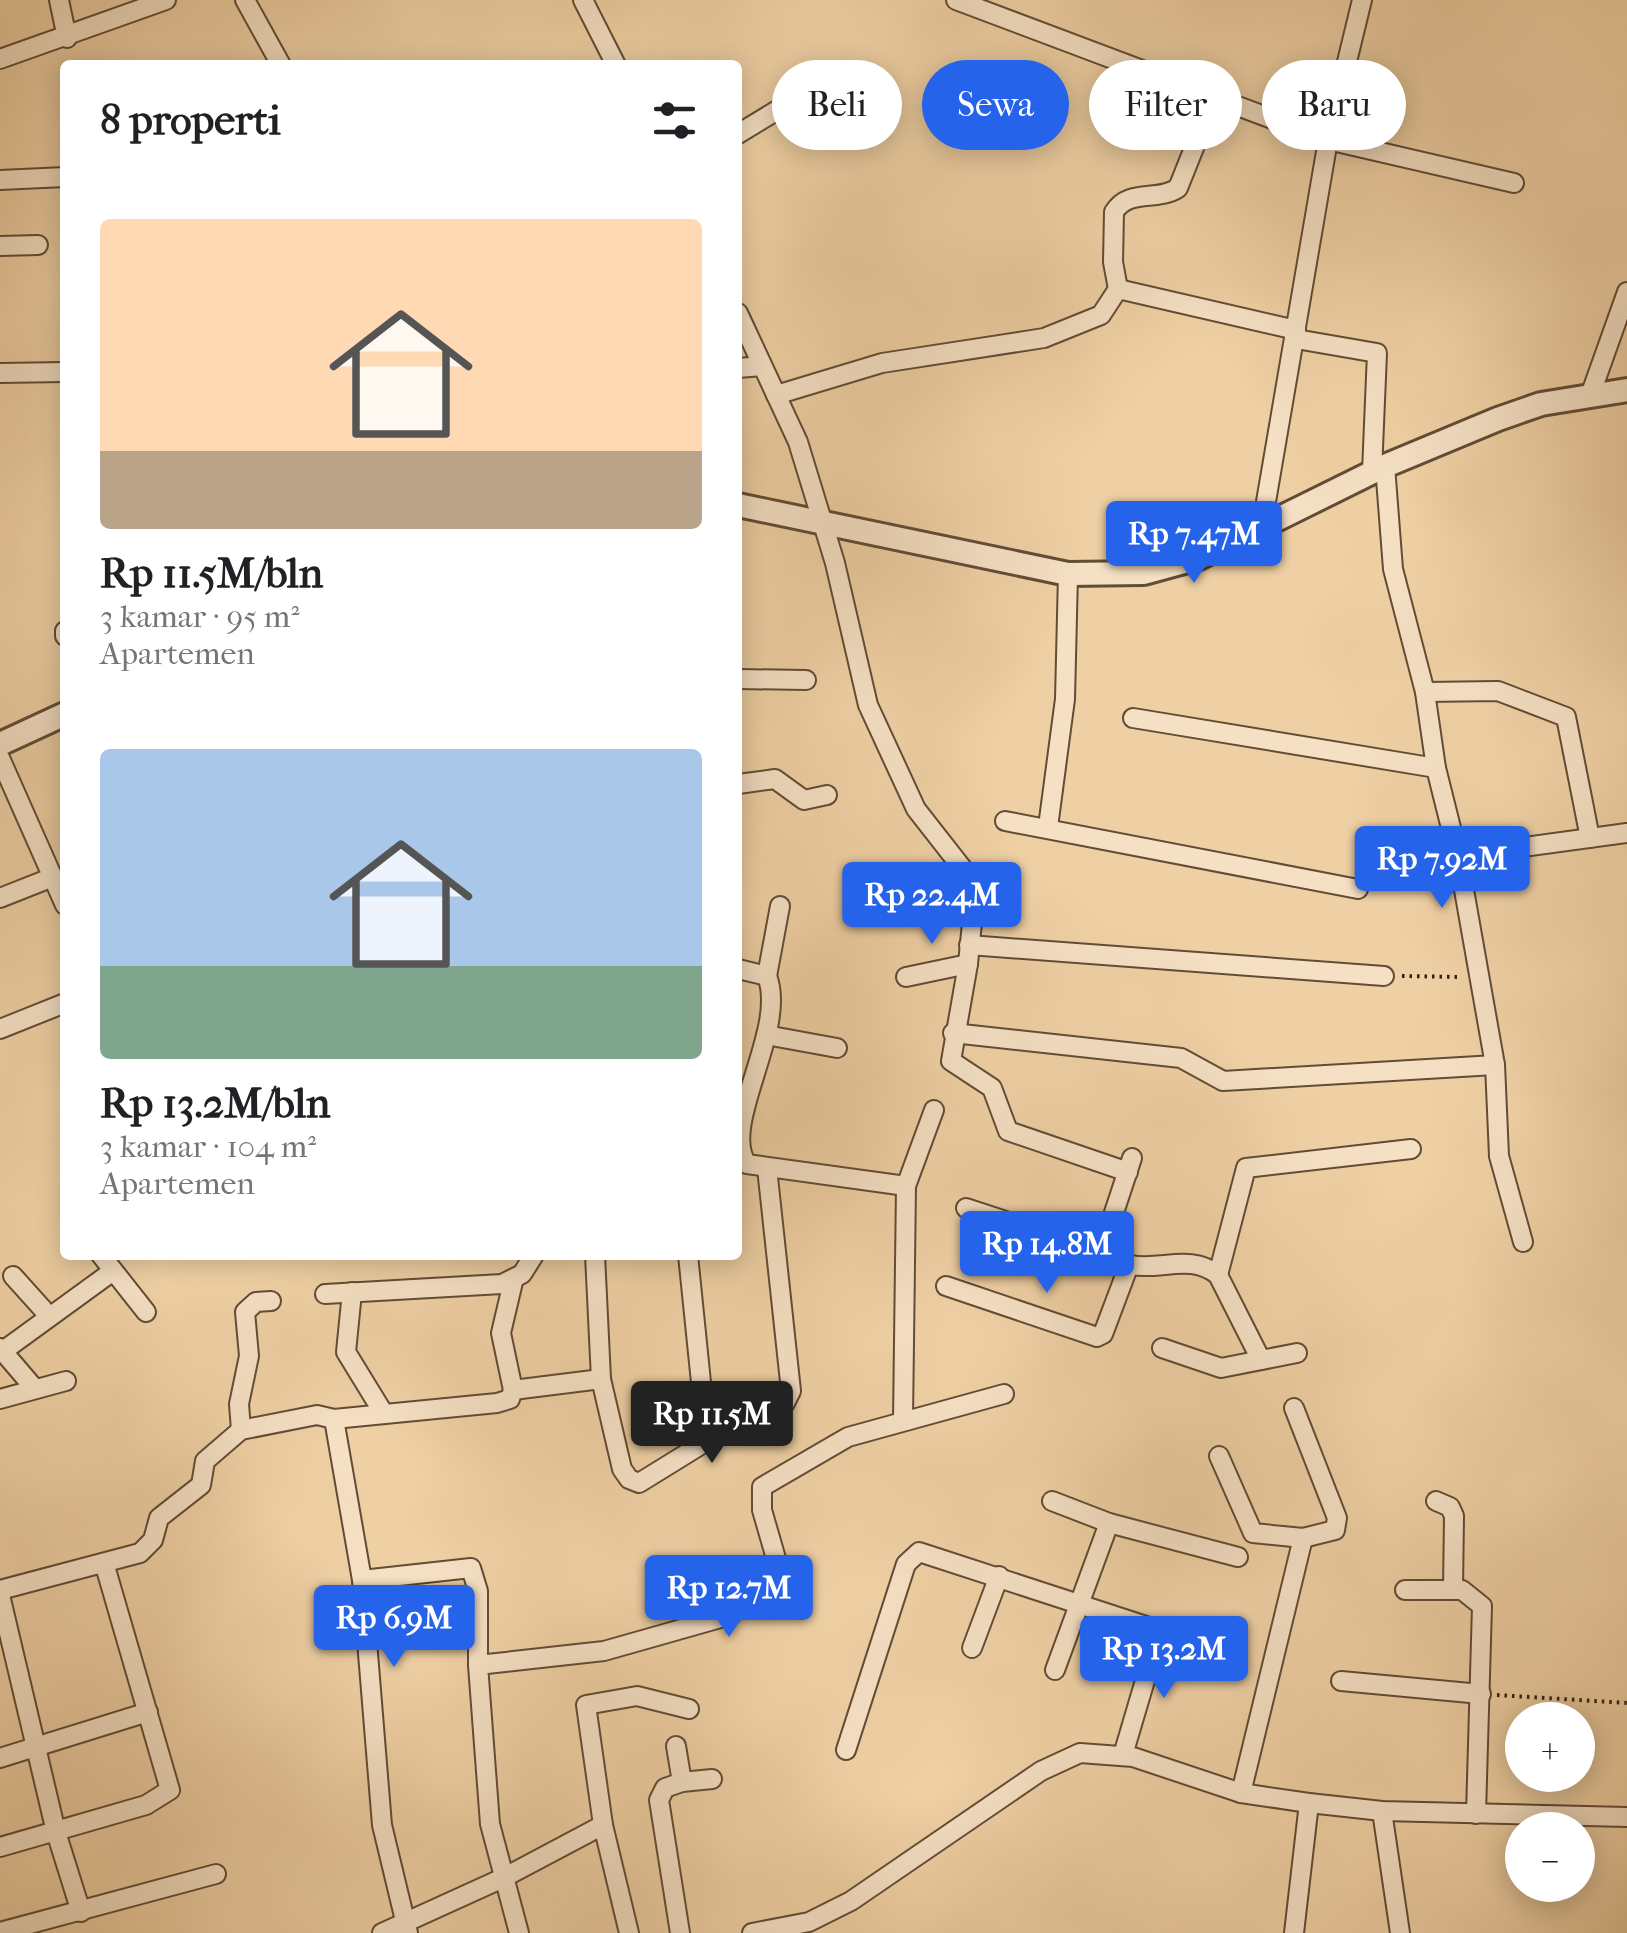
<!DOCTYPE html>
<html lang="id">
<meta charset="utf-8">
<style>
:root{--surface:#fff;--page:#f2f2f2;--text:#202124;--muted:#757577;--accent:#2563eb}
body{margin:0;font-family:"IM FELL French Canon",serif;background:var(--page);color:var(--text);height:100vh;display:flex;flex-direction:column;font-size:38px;white-space:nowrap}
*{box-sizing:border-box;margin:0}
p{font-size:32px;color:var(--muted)}
.icon{flex:none;width:55px;height:55px;fill:none;stroke:currentColor;stroke-width:2;stroke-linecap:round;stroke-linejoin:round}
.map{position:relative;flex:1;overflow:hidden}
.drawer{position:absolute;left:60px;top:60px;width:682px;height:1200px;display:flex;flex-direction:column;background:var(--surface);border-radius:10px;box-shadow:0 5px 25px #0003}
.drawer>*{flex:none}
.top-card{position:absolute;left:772px;top:60px;width:702px;height:90px;display:flex;gap:20px}
.fabs{position:absolute;left:1505px;top:1702px;display:grid;gap:20px}
.fabs a{display:grid;place-items:center;width:90px;height:90px;border-radius:50%;background:var(--surface);box-shadow:0 5px 25px #0003;font-size:50px}
.price{position:absolute;translate:-50% -85px;padding:0 22px;border-radius:10px;background:var(--accent);color:#fff;font-size:32px;line-height:65px;filter:drop-shadow(0 2px 5px #0008)}
.price::after{content:'';position:absolute;left:50%;top:60px;width:30px;height:22px;margin-left:-15px;background:inherit;clip-path:polygon(0 0,100% 0,50% 100%)}
.price.active{background:#222;color:#fff}
ul{padding:0;list-style:none}
li{display:grid;align-content:center;gap:20px;height:530px;padding:0 40px}
li span{display:grid;place-items:center;height:310px;border-radius:10px;color:#555}
li>.icon{margin-inline-start:auto}
span .icon{width:180px;height:180px;fill:#fffc;stroke-width:1}
li b{font-size:42px}
h2{display:flex;justify-content:space-between;align-items:center;height:120px;padding:0 40px;font-size:42px}
.chip{padding:0 35px;border-radius:45px;background:var(--surface);box-shadow:0 5px 25px #0003;font-size:35px;line-height:90px}
.chip.active{background:var(--accent);color:#fff}
.map>svg:first-child{display:block}
.lines{fill:none;stroke-linecap:round;stroke-linejoin:round}
.minor-casing{stroke:#614c35;stroke-width:22}
.tertiary-casing{stroke:#614c35;stroke-width:28}
.path{stroke:#322010;stroke-width:4;stroke-dasharray:2.5 5;stroke-linecap:butt}
.minor{stroke:#f5e0c4;stroke-width:18}
.tertiary{stroke:#f5e0c4;stroke-width:22}
</style>
<div class="map">
<svg width="1627" height="1933" viewBox="0 0 1627 1933">
<rect width="100%" height="100%" fill="#efd0a4"/>
<filter id="stains"><feTurbulence type="fractalNoise" baseFrequency=".002" numOctaves="4"/><feColorMatrix values="0 0 0 0 .2 0 0 0 0 .09 0 0 0 0 .02 0 0 0 .5 -.17"/></filter>
<radialGradient id="worn" r=".72"><stop offset=".6" stop-color="#630" stop-opacity="0"/><stop offset="1" stop-color="#630" stop-opacity=".3"/></radialGradient>
<g class="lines">
<defs>
<g id="minor">
<polyline points="59,0 67,38"/>
<polyline points="245,0 281,65"/>
<polyline points="583,0 616,65"/>
<polyline points="956,0 1328,140 1514,183"/>
<polyline points="0,59 166,0"/>
<polyline points="738,134 812,89"/>
<polyline points="0,180 65,177"/>
<polyline points="0,246 38,245"/>
<path d="M1118,289L1113,262L1114,212C1129,188 1157,202 1178,188L1214,98"/>
<polyline points="738,313 798,442 835,563 868,705 916,809 970,878 974,902 968,964 951,1061 992,1088 1008,1131 1128,1172"/>
<polyline points="1296,339 1377,353 1372,472"/>
<polyline points="738,368 762,366"/>
<polyline points="0,373 65,372"/>
<polyline points="1591,393 1627,292"/>
<polyline points="776,395 882,363 1044,338 1101,315 1118,289 1296,330"/>
<polyline points="1385,466 1393,569 1425,692 1436,768 1458,856 1627,833"/>
<polyline points="1262,525 1328,140 1362,0"/>
<polyline points="65,631 65,636"/>
<polyline points="738,679 806,680"/>
<polyline points="1425,692 1498,691 1566,717 1590,838"/>
<polyline points="1133,718 1436,768"/>
<polyline points="0,758 65,905"/>
<polyline points="738,784 775,779 804,800 827,795"/>
<polyline points="1005,821 1358,889"/>
<polyline points="1048,827 1065,699 1068,574"/>
<polyline points="0,898 53,877"/>
<polyline points="969,945 1384,976"/>
<path d="M738,969L767,976C788,1030 719,1125 747,1164L906,1186"/>
<polyline points="767,976 780,906"/>
<polyline points="906,977 968,964"/>
<polyline points="0,1029 65,1003"/>
<polyline points="953,1033 1181,1058 1223,1081 1495,1065 1458,856"/>
<polyline points="766,1035 837,1048"/>
<polyline points="1495,1065 1499,1156 1523,1242"/>
<polyline points="966,1208 1101,1252 1132,1158"/>
<path d="M1101,1252C1111,1256 1121,1263 1131,1265C1161,1271 1190,1253 1218,1275L1261,1360"/>
<polyline points="101,1255 146,1312"/>
<polyline points="595,1255 601,1379 622,1469 629,1479 639,1483 707,1441 785,1403 791,1391 767,1168"/>
<polyline points="688,1255 707,1441"/>
<polyline points="1218,1275 1246,1168 1411,1149"/>
<polyline points="13,1276 49,1316"/>
<polyline points="513,1282 501,1333 513,1390"/>
<polyline points="946,1286 1097,1337 1103,1334 1129,1265"/>
<polyline points="352,1292 346,1352 384,1414"/>
<polyline points="325,1294 502,1284 522,1274 534,1255"/>
<polyline points="0,1348 35,1389"/>
<polyline points="1162,1348 1221,1368 1297,1353"/>
<polyline points="3,1351 113,1271"/>
<polyline points="0,1399 66,1381"/>
<polyline points="334,1419 362,1580 382,1825 408,1933"/>
<polyline points="903,1420 906,1186 934,1110"/>
<polyline points="241,1430 239,1404 249,1356 245,1312 256,1302 271,1301"/>
<polyline points="1219,1456 1253,1533 1303,1538 1335,1530 1337,1518 1294,1408"/>
<polyline points="1052,1501 1109,1523 1238,1557"/>
<polyline points="1436,1501 1450,1507 1454,1516 1453,1589"/>
<polyline points="362,1580 471,1568 478,1591 478,1665"/>
<polyline points="0,1590 140,1553 153,1540 159,1518 201,1485 205,1461 241,1430 317,1415 334,1419 497,1403 510,1399 513,1390 601,1379"/>
<polyline points="1405,1590 1462,1590 1482,1606 1476,1814"/>
<polyline points="0,1595 56,1832 81,1912"/>
<polyline points="972,1648 999,1576"/>
<polyline points="1055,1670 1109,1523"/>
<polyline points="1341,1681 1481,1694"/>
<polyline points="676,1746 682,1782 665,1788 659,1800 680,1933"/>
<polyline points="846,1750 906,1564 919,1552 1186,1639"/>
<polyline points="1123,1755 1159,1633"/>
<polyline points="0,1758 148,1712"/>
<polyline points="682,1782 712,1779"/>
<polyline points="1241,1793 1303,1538"/>
<polyline points="1382,1811 1400,1933"/>
<polyline points="0,1847 146,1805 170,1790 105,1566"/>
<polyline points="0,1932 216,1874"/>
<polyline points="382,1933 503,1878 603,1825"/>
<polyline points="519,1933 490,1824 478,1665 604,1651 731,1615 731,1591 766,1573 777,1562 762,1510 762,1487 848,1437 1004,1394"/>
<polyline points="629,1933 603,1825 586,1705 637,1696 689,1709"/>
<polyline points="752,1933 809,1922 851,1901 1041,1771 1080,1753 1133,1757 1241,1793 1309,1803 1382,1811 1627,1817"/>
<polyline points="1294,1933 1309,1803"/>
</g>
<g id="tertiary">
<polyline points="738,505 1068,574 1144,573 1199,558 1385,466 1498,419 1541,404 1627,390"/>
<polyline points="0,744 65,714"/>
</g>
</defs>
<use href="#minor" class="minor-casing"/>
<use href="#tertiary" class="tertiary-casing"/>
<g class="path">
<polyline points="1402,976 1462,977"/>
<polyline points="1497,1695 1627,1703"/>
</g>
<use href="#minor" class="minor"/>
<use href="#tertiary" class="tertiary"/>
</g>
<rect width="100%" height="100%" filter="url(#stains)"/>
<rect width="100%" height="100%" fill="url(#worn)"/>
</svg>
<div class="fabs">
<a>+</a>
<a>−</a>
</div>
<b class="price" style="left:1194px;top:586px">Rp 7.47M</b>
<b class="price" style="left:1442px;top:911px">Rp 7.92M</b>
<b class="price" style="left:932px;top:947px">Rp 22.4M</b>
<b class="price" style="left:1047px;top:1296px">Rp 14.8M</b>
<b class="price active" style="left:712px;top:1466px">Rp 11.5M</b>
<b class="price" style="left:729px;top:1640px">Rp 12.7M</b>
<b class="price" style="left:394px;top:1670px">Rp 6.9M</b>
<b class="price" style="left:1164px;top:1701px">Rp 13.2M</b>
<div class="top-card">
<a class="chip">Beli</a>
<a class="chip active">Sewa</a>
<a class="chip">Filter</a>
<a class="chip">Baru</a>
</div>
<section class="drawer">
<h2>8 properti<svg class="icon" aria-label="filters" viewBox="0 0 24 24"><path d="M4 7h16M4 17h16"/><circle cx="9" cy="7" r="2"/><circle cx="15" cy="17" r="2"/></svg></h2>
<ul>
<li><span style="background:linear-gradient(#ffd9b3 75%,#b9a48a 0)"><svg class="icon" aria-label="home" viewBox="0 0 24 24"><path d="M3 11l9-7 9 7M6 9v11h12V9"/></svg></span><div><b>Rp 11.5M/bln</b><p>3 kamar · 95 m²</p><p>Apartemen</p></div></li>
<li><span style="background:linear-gradient(#a9c7e8 70%,#7fa58c 0)"><svg class="icon" aria-label="home" viewBox="0 0 24 24"><path d="M3 11l9-7 9 7M6 9v11h12V9"/></svg></span><div><b>Rp 13.2M/bln</b><p>3 kamar · 104 m²</p><p>Apartemen</p></div></li>
</ul>
</section>
</div>
